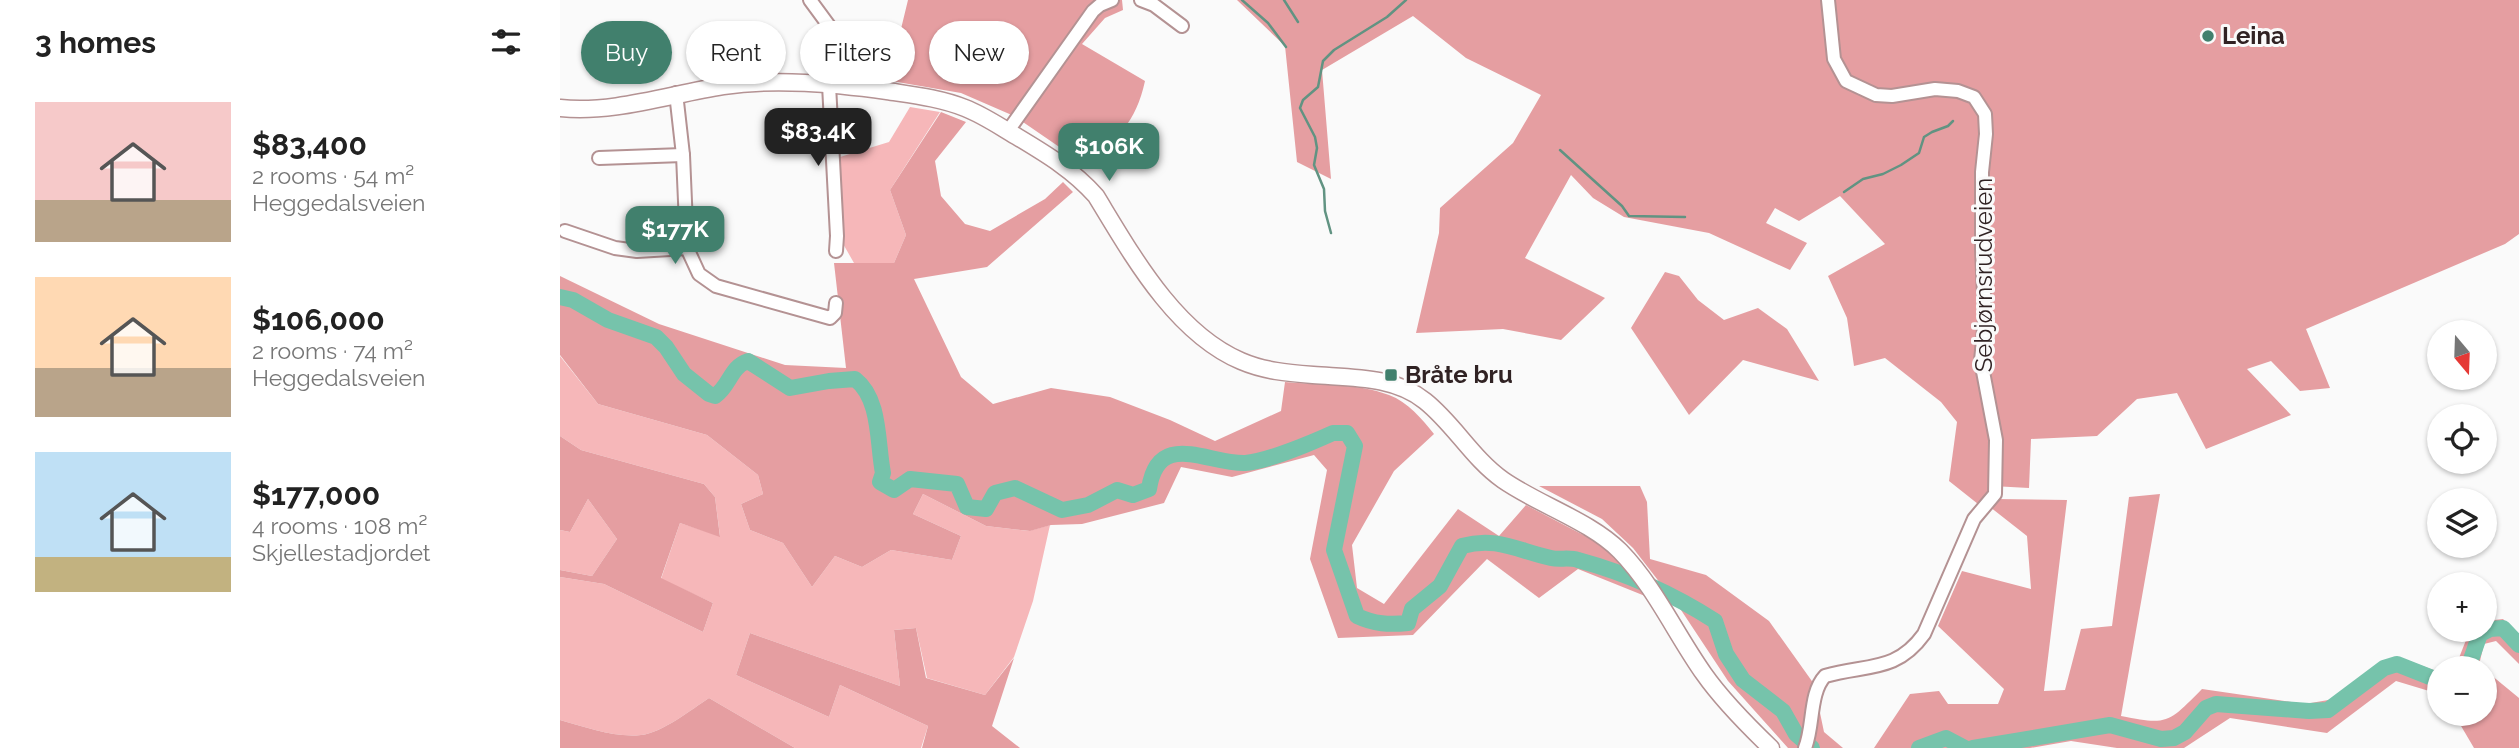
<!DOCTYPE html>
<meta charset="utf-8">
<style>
:root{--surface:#fff;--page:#f6f6f6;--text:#222;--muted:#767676;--accent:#41806d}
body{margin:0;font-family:Raleway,sans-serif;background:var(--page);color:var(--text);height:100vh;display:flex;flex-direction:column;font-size:26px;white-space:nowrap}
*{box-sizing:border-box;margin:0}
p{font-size:23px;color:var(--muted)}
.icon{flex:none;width:38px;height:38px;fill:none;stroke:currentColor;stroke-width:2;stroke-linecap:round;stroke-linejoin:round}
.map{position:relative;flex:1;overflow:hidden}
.drawer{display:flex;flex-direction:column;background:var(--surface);width:560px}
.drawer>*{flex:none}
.banner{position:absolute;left:21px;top:21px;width:665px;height:63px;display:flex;gap:14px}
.needle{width:46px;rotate:161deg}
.tools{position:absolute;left:1867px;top:320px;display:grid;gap:14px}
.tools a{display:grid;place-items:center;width:70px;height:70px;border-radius:50%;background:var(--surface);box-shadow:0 2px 5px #0004;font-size:35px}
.price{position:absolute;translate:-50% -60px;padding:0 16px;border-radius:14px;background:var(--accent);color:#fff;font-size:23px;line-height:46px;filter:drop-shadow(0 2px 4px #0008)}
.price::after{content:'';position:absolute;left:50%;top:42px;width:21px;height:16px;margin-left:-10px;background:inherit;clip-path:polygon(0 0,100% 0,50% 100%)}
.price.selected{background:#222;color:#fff}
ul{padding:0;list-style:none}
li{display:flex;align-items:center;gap:21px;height:175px;padding:0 35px}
li span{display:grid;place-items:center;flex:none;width:196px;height:140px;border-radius:0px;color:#555}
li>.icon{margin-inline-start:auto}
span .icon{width:84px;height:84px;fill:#fffc;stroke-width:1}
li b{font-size:30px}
h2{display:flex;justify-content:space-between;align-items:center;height:84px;padding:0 35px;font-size:30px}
.chip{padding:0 24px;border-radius:32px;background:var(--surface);box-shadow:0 2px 5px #0004;font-size:24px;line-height:63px}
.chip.selected{background:var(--accent);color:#fff}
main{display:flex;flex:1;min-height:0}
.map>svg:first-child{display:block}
.green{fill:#f6b7b9}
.forest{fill:#e59ea1}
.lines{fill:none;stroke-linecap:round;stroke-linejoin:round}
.stream{stroke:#619382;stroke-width:2.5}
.river{stroke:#76c3ab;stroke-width:16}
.minor-casing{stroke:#b49293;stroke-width:16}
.major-casing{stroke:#b49293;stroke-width:19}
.minor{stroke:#fff;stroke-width:12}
.major{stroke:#fff;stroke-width:16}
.poi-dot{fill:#41806d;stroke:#fafafa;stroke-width:2.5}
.labels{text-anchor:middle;stroke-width:6;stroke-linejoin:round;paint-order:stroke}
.poi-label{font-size:24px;font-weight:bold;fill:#302223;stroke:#fafafa;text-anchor:start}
.street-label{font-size:24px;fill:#302223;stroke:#fafafa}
</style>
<main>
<section class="drawer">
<h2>3 homes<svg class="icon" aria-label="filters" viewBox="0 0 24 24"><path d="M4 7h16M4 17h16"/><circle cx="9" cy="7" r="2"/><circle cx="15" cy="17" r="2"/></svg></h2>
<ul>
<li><span style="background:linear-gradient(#f6c9c9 70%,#b9a48a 0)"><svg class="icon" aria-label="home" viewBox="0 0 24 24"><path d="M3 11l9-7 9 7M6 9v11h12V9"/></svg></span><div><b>$83,400</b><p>2 rooms · 54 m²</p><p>Heggedalsveien</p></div></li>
<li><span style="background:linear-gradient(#ffd9b3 65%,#b9a48a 0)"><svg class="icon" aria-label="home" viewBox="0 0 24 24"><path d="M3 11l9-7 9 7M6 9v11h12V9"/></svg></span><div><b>$106,000</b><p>2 rooms · 74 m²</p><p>Heggedalsveien</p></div></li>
<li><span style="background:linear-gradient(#bfe0f5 75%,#c2b280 0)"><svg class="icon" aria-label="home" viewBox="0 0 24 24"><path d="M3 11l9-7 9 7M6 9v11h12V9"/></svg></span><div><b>$177,000</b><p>4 rooms · 108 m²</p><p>Skjellestadjordet</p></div></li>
</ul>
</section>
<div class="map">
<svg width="1959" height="748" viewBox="0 0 1959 748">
<rect width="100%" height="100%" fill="#fafafa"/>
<g class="green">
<polygon points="350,107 380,112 330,190 346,235 334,263 294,263 282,242 280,157 329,142"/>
<path d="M0,356L38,404L147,435L198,475L203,494L181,504L190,530L223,543L252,587L275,556L302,567L331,550L392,560L401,536L353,514L363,494L426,526L469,531L490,525L473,601L454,657L425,695L367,678L356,628L334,630L340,686L190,633L176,675L269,717L280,685L368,726L361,748H235L149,698C132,709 102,733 81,735C55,738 25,727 0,720V577L44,584L143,632L153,603L101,579L120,523L160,536L155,497L144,484L21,450L0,436Z"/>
<polygon points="28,499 57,539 32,576 0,570 0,530 10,532"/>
</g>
<g class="forest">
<path d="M348,0H562L563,10L545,18L522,44L585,81C576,123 557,138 527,166L454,116L401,93L314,78L301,68L300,53L287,21L340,33Z"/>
<polygon points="677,0 1959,0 1959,234 1945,244 1746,329 1770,388 1740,391 1711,361 1687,369 1731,415 1646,449 1617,393 1577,399 1537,436 1471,439 1469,488 1432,486 1418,504 1389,481 1397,422 1381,402 1325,358 1294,366 1287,318 1268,276 1325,244 1280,196 1239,221 1215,208 1206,223 1247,243 1230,270 1149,233 1064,217 1033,198 1011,175 965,258 1045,298 1001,340 943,329 856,333 879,233 880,208 953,143 981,95 906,58 853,16 762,70 771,179 737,162 725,46"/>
<path d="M381,112L406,122L375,161L381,196L405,224L430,231L485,199L503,182L513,192L427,267L354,279L401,377L433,404L491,388L550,397L610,420L655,441L721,411L725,382C758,385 797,383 829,395C848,402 862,419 874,434L834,471L792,545L797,588L824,604L898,509L939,536L966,505L1031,539L1057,557L1090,598L1018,569L979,598L927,559L853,635L778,638L750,559L767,470L754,455L672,477L621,467L604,503L522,524L491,525L470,531L426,526L363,494L353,514L401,536L392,560L331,550L302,567L275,556L252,587L223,543L190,530L181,504L203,494L198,475L147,435L38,404L0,355V276L99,324L225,365L286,368L274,263H334L346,235L330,190Z"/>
<polygon points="1105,272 1119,276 1138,300 1164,320 1198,308 1227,329 1259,381 1183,360 1129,415 1071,328"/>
<polygon points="0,436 21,450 144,484 155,497 160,537 120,523 101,578 153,603 143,632 44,584 0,577 0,570 32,576 57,539 28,499 10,532 0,530"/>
<polygon points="979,486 1080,486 1087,502 1090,559 1146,575 1209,621 1254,684 1264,732 1283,748 1228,748 1168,681 1121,610 1073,548 1042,519"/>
<path d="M1600,494L1561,716C1609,726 1609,722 1642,689L1745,704L1774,699L1823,662L1838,657L1879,672V694L1836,681L1767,733L1670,718L1624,748H1557L1511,741L1470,748H1314L1350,694L1379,691L1388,704H1438L1444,689L1378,626L1402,571L1471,589L1467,536L1430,507L1436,499L1507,500L1484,691L1505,690L1521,629L1552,626L1569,497Z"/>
<polygon points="1943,619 1959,635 1959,664 1936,641 1924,644 1919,665 1923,668 1895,668 1910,630 1925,630 1925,621"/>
<polygon points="356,628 366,678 425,695 454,658 432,726 460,748 362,748 368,726 280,685 269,717 176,675 190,633 340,686 334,630"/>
<polygon points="1925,670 1959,698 1959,748 1914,748 1894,714 1925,714"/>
<path d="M149,698L235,748H0V720C25,727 55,738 81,735C102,733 132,709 149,698Z"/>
</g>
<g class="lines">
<g class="stream">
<polyline points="682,0 708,23 726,47"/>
<polyline points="724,0 738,22"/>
<polyline points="1000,150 1062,206 1069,216 1125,217"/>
<polyline points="1284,192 1303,179 1323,174 1341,165 1359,153 1364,137 1372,132 1388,126 1393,121"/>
<polyline points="771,233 765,211 764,189 754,165 757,148 755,137 740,108 743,100 758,87 763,61 774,50 827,17 846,0"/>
</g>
<g class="river">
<path d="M0,297L13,300L48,320L96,337L106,347L124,374L149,394L155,396C170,386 170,367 188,361L230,388L269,381L295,379C321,399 317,443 323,473L320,482L334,490L350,479L397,484L407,507L426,509L435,493L455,488L502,510L528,505L557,490L573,495L589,489C598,429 647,464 685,463C706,462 753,442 773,433H787L795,446L774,550L797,616C814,624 829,625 848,623L852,609L880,586L902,546C937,536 958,551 991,558C1000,560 1009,557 1018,560C1066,573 1113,594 1155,621L1166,654L1183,680L1223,711L1236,734L1252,748"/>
<polyline points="1908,668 1920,634 1930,629 1943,628 1959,645"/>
<polyline points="1359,748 1386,738 1405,748"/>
<polyline points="1413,748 1550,725 1601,739 1614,738 1625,732 1646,708 1656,704 1749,711 1768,710 1824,668 1837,664 1880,681"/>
</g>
<defs>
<g id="minor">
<polyline points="250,0 289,53 292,68 290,86"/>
<polyline points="581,0 594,5 622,26"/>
<polyline points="269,85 277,236 276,251"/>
<polyline points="116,93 123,155 127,248 139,274 156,286 270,318 275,313 276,303"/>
<polyline points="448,131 533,11 540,5 552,0"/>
<polyline points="39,158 123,155"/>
<polyline points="5,231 55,248 77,251 127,248"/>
<path d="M1245,748C1254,726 1249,693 1265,676C1306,664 1336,673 1364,634L1414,519L1435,494L1436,440L1421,361L1425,318L1422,249V172L1426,134L1425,114L1414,97L1398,91L1375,89L1332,96L1316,95L1286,81L1274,59L1268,0"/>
</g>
<path id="major" d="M0,108C52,114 111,94 163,86C217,78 273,84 327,91C353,95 380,98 405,108C423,115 439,126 456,136C486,154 513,170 536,196C572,255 615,333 681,361C704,371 728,373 753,375C791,378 834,376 865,401C894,424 912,458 943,480C979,505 1030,521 1060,551C1095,587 1115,633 1144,674C1163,701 1187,725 1211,748"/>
</defs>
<use href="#minor" class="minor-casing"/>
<use href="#major" class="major-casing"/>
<use href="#minor" class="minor"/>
<use href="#major" class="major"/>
</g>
<g class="poi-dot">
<circle cx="1648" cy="36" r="7"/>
<rect x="824" y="368" width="14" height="14" rx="3.5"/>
</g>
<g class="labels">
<g class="poi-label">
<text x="1662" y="44">Leina</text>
<text x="845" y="383">Bråte bru</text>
</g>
<g class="street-label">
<text transform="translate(1424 275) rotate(-90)" y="8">Sebjørnsrudveien</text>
</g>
</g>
</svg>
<div class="tools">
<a><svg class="needle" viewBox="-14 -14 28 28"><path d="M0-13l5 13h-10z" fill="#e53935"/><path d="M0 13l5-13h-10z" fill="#767676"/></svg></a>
<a><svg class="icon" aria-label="locate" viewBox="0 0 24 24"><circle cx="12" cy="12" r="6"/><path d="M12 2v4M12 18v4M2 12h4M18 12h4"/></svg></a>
<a><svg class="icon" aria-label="layers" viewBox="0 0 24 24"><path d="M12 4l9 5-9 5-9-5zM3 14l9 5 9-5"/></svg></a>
<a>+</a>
<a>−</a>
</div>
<b class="price selected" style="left:258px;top:168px">$83.4K</b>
<b class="price" style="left:549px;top:183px">$106K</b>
<b class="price" style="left:115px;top:266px">$177K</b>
<div class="banner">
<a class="chip selected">Buy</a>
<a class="chip">Rent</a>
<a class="chip">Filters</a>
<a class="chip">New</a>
</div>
</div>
</main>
